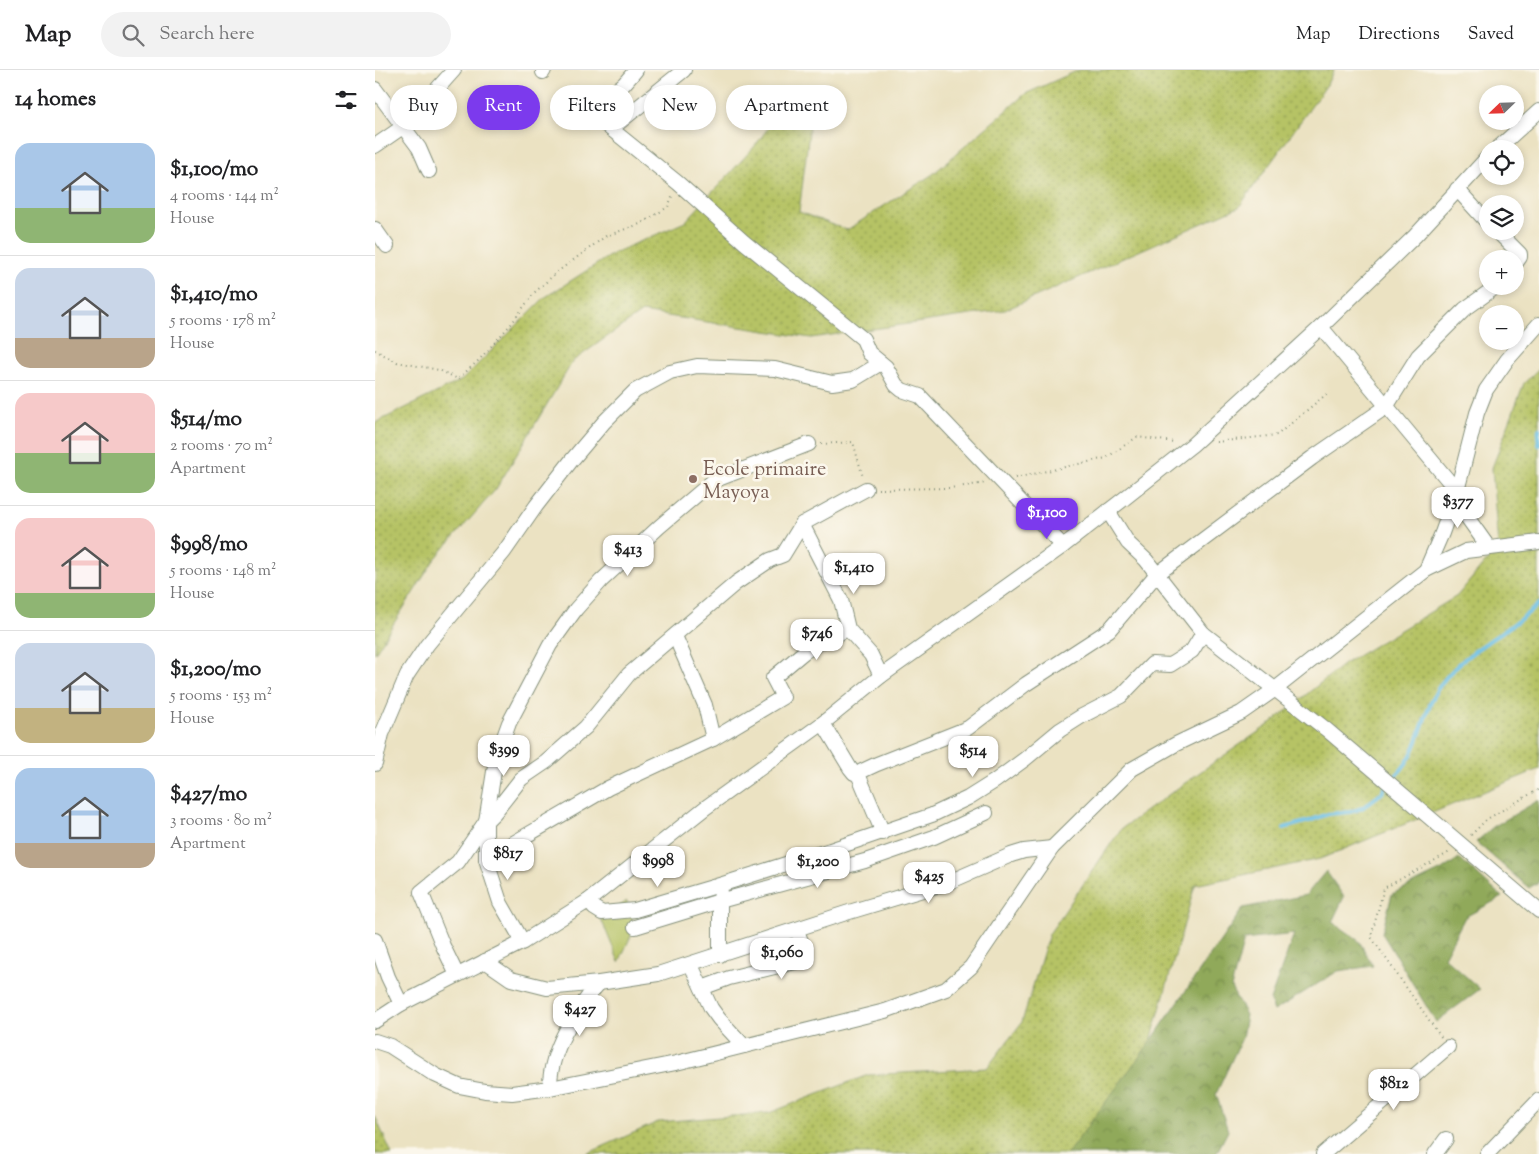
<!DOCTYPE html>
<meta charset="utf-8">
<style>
:root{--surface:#fff;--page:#f2f2f2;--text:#202124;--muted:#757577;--line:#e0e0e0;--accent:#7c3aed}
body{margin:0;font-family:"Sorts Mill Goudy",serif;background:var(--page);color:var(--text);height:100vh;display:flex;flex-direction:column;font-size:19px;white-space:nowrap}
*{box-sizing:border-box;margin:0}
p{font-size:16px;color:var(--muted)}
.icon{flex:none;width:28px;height:28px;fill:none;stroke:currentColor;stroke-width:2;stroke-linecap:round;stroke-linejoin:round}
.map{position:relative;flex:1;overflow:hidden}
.panel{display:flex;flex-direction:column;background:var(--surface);width:375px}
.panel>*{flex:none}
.top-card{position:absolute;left:15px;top:15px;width:475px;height:45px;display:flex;gap:10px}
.needle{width:32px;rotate:247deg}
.tools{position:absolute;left:1104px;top:15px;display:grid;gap:10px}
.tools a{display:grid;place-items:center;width:45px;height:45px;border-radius:50%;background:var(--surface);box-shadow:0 2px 8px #0003;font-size:25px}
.price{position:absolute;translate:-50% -42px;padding:0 11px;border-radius:10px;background:#fff;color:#222;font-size:16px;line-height:32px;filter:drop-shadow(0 1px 2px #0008)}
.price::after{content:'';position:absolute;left:50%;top:30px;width:15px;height:11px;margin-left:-8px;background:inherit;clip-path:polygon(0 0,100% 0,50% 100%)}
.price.current{background:var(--accent);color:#fff}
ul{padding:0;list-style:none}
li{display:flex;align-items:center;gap:15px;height:125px;padding:0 15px}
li+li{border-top:1px solid var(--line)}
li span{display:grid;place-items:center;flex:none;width:140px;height:100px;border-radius:15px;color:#555}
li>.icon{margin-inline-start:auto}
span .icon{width:60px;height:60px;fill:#fffc;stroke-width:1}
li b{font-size:21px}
h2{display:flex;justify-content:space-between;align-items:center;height:60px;padding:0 15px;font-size:21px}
.chip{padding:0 18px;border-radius:22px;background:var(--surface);box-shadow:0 2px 8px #0003;font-size:18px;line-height:45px}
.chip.current{background:var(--accent);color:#fff}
header{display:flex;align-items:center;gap:30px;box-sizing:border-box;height:70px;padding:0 25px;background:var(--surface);border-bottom:1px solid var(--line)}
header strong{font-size:24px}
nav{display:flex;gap:28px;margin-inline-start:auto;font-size:18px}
.search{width:350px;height:45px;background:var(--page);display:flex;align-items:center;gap:12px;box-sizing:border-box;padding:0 18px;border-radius:28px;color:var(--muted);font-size:19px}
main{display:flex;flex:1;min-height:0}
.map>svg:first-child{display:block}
.grass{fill:#b6c365;stroke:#6a804c}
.forest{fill:url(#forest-crowns);stroke:#587347}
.garden{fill:url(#garden-dots);stroke:#6a804c}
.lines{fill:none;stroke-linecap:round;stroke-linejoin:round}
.stream{stroke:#6abfe6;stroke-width:4}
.minor-casing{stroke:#85907b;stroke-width:16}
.path{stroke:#85907b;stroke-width:2;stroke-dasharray:1 4;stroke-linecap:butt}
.minor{stroke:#fff;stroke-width:14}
.education-dot{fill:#8d6e63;stroke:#fbf7ec;stroke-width:2}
.labels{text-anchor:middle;stroke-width:5;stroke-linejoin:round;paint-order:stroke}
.education-label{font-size:20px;fill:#785e54;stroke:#fbf7ec;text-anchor:start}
</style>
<header>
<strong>Map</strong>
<div class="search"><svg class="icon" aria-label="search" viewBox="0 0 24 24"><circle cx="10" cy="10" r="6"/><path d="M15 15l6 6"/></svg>Search here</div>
<nav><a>Map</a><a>Directions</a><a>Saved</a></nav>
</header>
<main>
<section class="panel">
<h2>14 homes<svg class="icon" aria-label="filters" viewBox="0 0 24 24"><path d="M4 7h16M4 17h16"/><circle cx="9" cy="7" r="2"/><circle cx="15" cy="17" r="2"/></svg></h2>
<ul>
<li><span style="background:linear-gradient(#a9c7e8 65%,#8fb573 0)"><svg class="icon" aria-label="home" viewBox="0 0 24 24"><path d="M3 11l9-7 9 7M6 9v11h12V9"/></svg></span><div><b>$1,100/mo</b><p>4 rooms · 144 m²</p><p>House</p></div></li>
<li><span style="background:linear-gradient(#c9d6e8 70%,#b9a48a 0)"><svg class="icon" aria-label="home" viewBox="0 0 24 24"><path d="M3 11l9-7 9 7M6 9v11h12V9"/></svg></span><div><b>$1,410/mo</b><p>5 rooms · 178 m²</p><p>House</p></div></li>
<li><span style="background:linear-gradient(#f6c9c9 60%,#8fb573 0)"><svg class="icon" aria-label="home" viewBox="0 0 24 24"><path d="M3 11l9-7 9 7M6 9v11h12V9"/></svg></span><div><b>$514/mo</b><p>2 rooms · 70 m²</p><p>Apartment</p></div></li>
<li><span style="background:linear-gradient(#f6c9c9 75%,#8fb573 0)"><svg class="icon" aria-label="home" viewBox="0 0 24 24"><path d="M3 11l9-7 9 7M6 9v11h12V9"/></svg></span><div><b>$998/mo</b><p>5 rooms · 148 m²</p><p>House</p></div></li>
<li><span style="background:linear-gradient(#c9d6e8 65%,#c2b280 0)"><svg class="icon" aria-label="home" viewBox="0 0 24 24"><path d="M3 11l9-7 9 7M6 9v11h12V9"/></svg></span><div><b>$1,200/mo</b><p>5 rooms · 153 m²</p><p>House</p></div></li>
<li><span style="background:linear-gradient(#a9c7e8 75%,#b9a48a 0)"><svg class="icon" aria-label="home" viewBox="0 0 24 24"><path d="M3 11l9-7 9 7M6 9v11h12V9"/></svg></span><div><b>$427/mo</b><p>3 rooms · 80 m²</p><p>Apartment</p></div></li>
</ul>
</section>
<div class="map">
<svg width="1164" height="1084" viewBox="0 0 1164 1084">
<defs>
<pattern id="forest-crowns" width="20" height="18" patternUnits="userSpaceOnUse" patternTransform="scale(1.25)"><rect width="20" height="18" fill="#90a95a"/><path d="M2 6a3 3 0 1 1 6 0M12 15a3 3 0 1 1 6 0" fill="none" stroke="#758b4b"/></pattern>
<pattern id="garden-dots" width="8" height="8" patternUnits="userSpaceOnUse" patternTransform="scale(1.25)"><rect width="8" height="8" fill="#b6c365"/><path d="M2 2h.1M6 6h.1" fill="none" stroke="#93a054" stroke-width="1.8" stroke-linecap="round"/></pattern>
</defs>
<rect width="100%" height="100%" fill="#fbf7ec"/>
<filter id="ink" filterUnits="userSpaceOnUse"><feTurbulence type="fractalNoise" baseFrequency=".02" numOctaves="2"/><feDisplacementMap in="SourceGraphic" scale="10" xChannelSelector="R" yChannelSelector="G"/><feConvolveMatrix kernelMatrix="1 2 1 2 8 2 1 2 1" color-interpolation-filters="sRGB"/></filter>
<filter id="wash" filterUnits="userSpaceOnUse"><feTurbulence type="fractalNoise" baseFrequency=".0096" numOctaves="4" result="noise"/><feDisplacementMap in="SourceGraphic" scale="20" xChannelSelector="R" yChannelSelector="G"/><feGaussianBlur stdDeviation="1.12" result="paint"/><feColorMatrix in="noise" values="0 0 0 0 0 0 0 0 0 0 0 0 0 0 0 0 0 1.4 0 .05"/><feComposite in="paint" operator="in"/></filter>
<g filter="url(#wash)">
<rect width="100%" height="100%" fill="#ebe2c2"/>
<polygon class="grass" points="252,831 260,857 244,892 226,849"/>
<g class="forest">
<polygon points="1164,730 1164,812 1154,818 1101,772 1118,757"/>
<polygon points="1084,788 1127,827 1090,847 1069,887 1105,919 1061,952 1007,863 1017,824 1067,800"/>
<polygon points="951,801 969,827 957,852 984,871 998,896 963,901 899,941 895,930 919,864 869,870 856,918 871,945 867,968 841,1024 853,1061 841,1084 692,1084 776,971 868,838 931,825"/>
</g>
<g class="garden">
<polygon points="704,0 959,0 951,16 864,137 630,240 436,268 267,242 198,291 121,419 59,490 0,583 0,353 87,310 169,228 239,183 310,152 379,77 405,42 436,46 424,142 472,160 558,104 650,24"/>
<polygon points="1164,298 1164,699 945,789 820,815 776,971 692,1084 211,1084 283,1052 394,1043 493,1005 612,998 647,952 674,864 746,759 828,700 895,654 969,594 1082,526 1123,477 1117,398 1149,313"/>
<polygon points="0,1046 17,1084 0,1084"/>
</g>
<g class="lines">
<g class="stream">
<polyline points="1164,359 1163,366 1164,375"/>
<path d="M1015,710C1044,690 1045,649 1062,620C1086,581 1132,564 1164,534"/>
<polyline points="909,758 934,751 953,744 975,742 987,738 1007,723 1011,715"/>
</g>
</g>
</g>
<g filter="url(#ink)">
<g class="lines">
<defs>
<g id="minor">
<polyline points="261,0 249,14 215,42 303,113 369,172 488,269 494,283 511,297 521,315 527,320 545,326 688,476"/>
<polyline points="168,2 169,0"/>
<polyline points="0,19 44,78 54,101"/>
<polyline points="236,59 309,0"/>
<polyline points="0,76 29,56 79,0"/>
<polyline points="1122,79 1164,41"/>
<polyline points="1082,119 1112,152"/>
<polyline points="0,159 12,176"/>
<polyline points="1122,161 1145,184 1145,187 1140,194"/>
<polyline points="946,257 1082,421 1092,447 1114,478"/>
<polyline points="733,441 753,473 771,490 828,563 952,660 1164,841"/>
<polyline points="427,454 466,530 473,559 496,585 506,606"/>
<polyline points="1051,500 1091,481 1164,472"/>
<polyline points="300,566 330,635 338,669"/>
<polyline points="448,653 475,698 479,703 483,704 508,763"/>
<polyline points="0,694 7,664 32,605 52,575 129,482 161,436 196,391 229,352 260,321 295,302 322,296 400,299 457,313 478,310 506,293"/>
<polyline points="483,704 487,701 502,694 593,658 651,614 734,560 781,505 937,388 1011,337 1043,286 1090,239 1122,216"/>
<polyline points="111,789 233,718 338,669 408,627 398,608 429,582 449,570 473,559"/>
<polyline points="213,831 219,838 227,843 260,840 348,814 455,780 557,745 593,728 620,711 650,689 685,660 707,646 746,626 777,594 795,595 817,581 828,563"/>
<polyline points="260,857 345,831 490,791 559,767 611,743"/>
<polyline points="0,870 13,907 26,934"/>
<polyline points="148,872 125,832 111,789 111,751 121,689 134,653 175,575 201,539 226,511 284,457 338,411 434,374"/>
<polyline points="345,885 345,831 346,822"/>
<polyline points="110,891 136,909 172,918 224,913 283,904 471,843 574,812 636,785 649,781 677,778"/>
<polyline points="316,895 336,938 344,949 369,976"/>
<polyline points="82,905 68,876 46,822 83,792 111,751 120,742 146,709 171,692 211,657 254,604 361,513 395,490 408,485 427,454 491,419"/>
<polyline points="327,918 354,908 420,892 428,887 430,883 422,860"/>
<polyline points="0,951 26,934 148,872 213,831 330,738 448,653 506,606 688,476 750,428 817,375 946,257 1040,166 1112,88"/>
<polyline points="0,971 15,976 60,1005 84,1016 110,1021 137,1023 175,1018 301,993 510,941 571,919 596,897 677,778 757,699 801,674 866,643 899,620 1051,500 1067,463 1082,421 1102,343 1111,320 1132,290 1164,254"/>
<path d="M175,1018C174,981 201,940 224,913"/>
<polyline points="948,1084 1073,977"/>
<polyline points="1060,1084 1071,1069"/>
<polyline points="1112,1084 1164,1030"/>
</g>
</defs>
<use href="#minor" class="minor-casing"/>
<g class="path">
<polyline points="0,280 22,292 64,300 83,309 104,290 137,253 159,223 182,202 231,166 265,154 293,137 298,124"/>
<polyline points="841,372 902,365 954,322"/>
<polyline points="446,374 478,372 488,407"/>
<polyline points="640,408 731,388 762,367 799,372"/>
<polyline points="503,419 575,418 611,413"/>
<polyline points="1096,765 1112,749 1164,719"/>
<polyline points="1066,967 996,867 1009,818 1075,782"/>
</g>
<use href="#minor" class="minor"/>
</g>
</g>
<circle class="education-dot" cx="318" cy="409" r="5"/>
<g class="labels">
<g class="education-label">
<text x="328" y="405">Ecole primaire<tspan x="328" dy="23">Mayoya</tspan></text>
</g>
</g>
</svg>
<div class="tools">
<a><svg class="needle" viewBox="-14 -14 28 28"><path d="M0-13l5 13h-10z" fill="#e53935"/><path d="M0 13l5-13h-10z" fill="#757577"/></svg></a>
<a><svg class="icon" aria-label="locate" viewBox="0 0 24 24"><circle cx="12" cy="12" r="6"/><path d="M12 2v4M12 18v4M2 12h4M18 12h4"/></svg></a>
<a><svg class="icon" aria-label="layers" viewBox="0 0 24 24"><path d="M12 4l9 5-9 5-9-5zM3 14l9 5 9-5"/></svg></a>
<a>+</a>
<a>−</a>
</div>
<b class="price" style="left:1083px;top:459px">$377</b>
<b class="price current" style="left:672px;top:470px">$1,100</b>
<b class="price" style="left:253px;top:507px">$413</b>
<b class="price" style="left:479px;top:525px">$1,410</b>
<b class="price" style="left:442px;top:591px">$746</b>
<b class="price" style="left:129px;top:707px">$399</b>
<b class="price" style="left:598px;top:708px">$514</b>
<b class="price" style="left:133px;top:811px">$817</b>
<b class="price" style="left:283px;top:818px">$998</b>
<b class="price" style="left:443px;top:819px">$1,200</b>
<b class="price" style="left:554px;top:834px">$425</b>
<b class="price" style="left:407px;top:910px">$1,060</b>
<b class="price" style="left:205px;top:967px">$427</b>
<b class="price" style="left:1019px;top:1041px">$812</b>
<div class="top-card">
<a class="chip">Buy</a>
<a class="chip current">Rent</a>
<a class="chip">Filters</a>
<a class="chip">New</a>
<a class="chip">Apartment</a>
</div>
</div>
</main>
